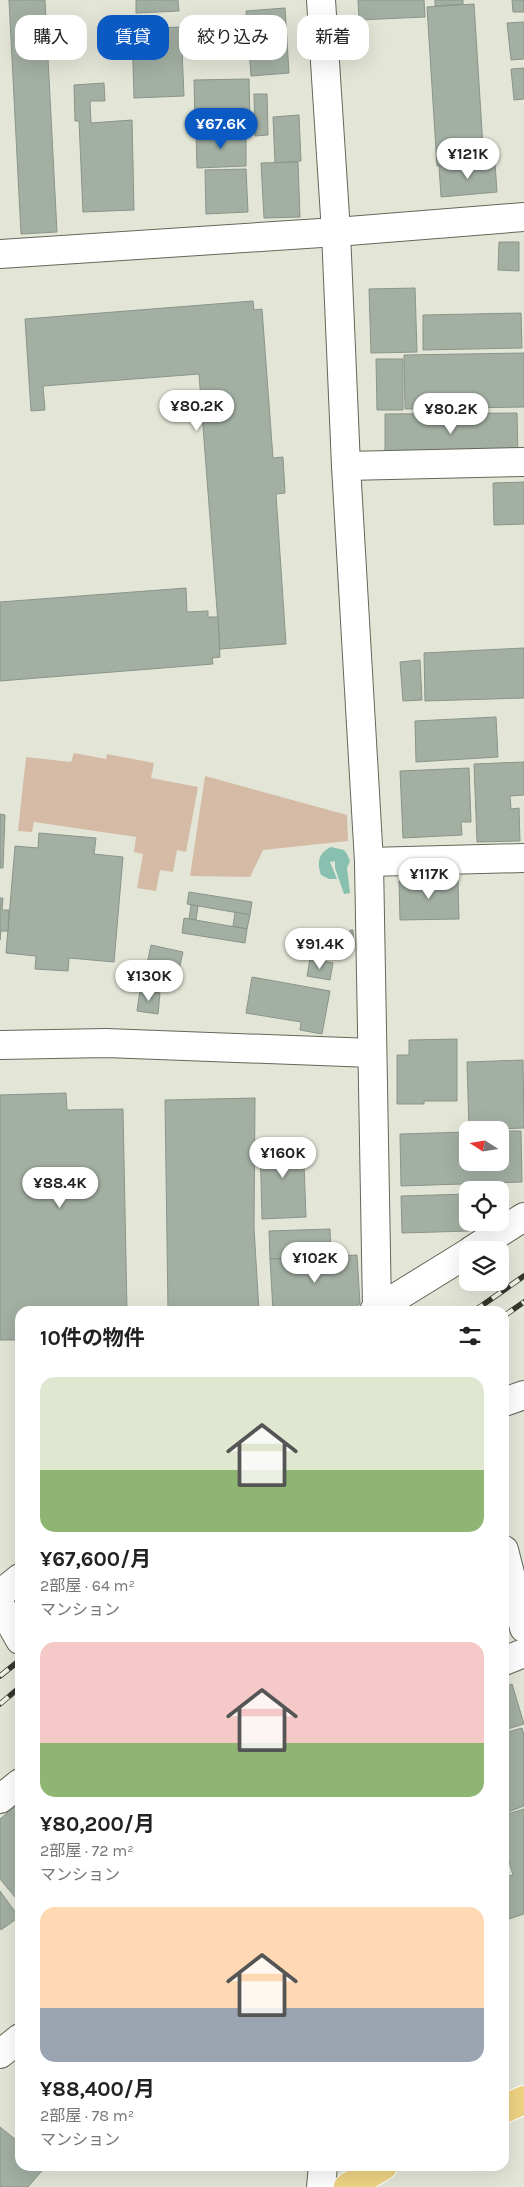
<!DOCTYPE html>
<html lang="ja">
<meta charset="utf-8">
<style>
:root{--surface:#fff;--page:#f2f2f2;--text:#222;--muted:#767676;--accent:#0b5ac4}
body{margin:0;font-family:Karla,"Noto Sans JP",sans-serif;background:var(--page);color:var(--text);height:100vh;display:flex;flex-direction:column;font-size:19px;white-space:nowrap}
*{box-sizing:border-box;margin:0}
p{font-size:16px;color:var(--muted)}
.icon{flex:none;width:28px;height:28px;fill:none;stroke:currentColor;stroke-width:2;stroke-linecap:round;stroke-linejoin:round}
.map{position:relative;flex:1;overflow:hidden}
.details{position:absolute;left:15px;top:1306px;width:494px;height:865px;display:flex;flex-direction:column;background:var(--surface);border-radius:15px;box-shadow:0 5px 20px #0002}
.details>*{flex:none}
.guide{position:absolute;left:15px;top:15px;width:495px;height:45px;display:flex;gap:10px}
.needle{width:32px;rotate:282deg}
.controls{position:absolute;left:459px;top:1121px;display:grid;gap:10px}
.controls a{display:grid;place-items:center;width:50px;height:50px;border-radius:10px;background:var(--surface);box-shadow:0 5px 20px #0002;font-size:25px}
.price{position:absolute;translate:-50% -42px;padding:0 11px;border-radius:18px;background:#fff;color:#222;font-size:16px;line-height:32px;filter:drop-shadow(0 1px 2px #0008)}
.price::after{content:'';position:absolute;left:50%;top:30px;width:15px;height:11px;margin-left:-8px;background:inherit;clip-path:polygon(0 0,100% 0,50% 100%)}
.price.selected{background:var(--accent);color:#fff}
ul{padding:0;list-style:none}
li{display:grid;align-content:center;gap:10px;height:265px;padding:0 25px}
li span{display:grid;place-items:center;height:155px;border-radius:15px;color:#555}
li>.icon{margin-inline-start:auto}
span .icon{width:90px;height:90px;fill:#fffc;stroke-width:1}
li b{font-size:21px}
h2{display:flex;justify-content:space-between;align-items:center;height:60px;padding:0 25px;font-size:21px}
.tag{padding:0 18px;border-radius:15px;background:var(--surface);box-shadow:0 5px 20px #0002;font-size:18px;line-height:45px}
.tag.selected{background:var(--accent);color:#fff}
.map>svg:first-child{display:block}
.green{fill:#d5bba5}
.water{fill:#87c0af}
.building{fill:#a3afa3;stroke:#8a958a}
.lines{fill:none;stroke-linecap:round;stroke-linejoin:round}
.minor-casing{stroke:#646759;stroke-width:30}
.tertiary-casing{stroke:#646759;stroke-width:30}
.primary-casing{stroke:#fff;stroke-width:30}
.minor{stroke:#fff;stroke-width:28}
.tertiary{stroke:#fff;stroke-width:28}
.primary{stroke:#eed383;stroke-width:28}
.rail-casing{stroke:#363830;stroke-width:5.5}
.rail{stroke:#f0f4e4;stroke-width:4;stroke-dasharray:11;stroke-linecap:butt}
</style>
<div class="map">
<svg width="524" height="2187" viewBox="0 0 524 2187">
<rect width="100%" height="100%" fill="#e3e6d7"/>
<g class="green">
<polygon points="74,753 106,759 107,754 154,763 151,778 198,787 186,852 177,850 173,872 160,870 156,891 137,888 143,854 134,852 136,837 34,822 32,832 18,831 26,757 71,762"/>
<polygon points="205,776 347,815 348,841 263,850 250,877 190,876"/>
</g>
<path class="water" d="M331,847L344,850L347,854L350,861L347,868L350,893L344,894L335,868V861L330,862L337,879H329L321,875C317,863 318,853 331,847Z"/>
<g class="building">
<polygon points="9,0 45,0 57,232 21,234"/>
<polygon points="136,0 178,0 179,11 136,13"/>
<polygon points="358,0 424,0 425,17 359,20"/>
<polygon points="435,0 463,0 463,4 435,6"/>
<polygon points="512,0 524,0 524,12 513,12"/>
<polygon points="474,4 484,163 437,166 427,7"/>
<polygon points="285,8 289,73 251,76 246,11"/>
<polygon points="524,22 524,59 511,60 507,23"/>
<polygon points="181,27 184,96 134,98 132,29"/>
<polygon points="524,68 524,99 514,100 511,69"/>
<polygon points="249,79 250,120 195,122 194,80"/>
<polygon points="104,83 105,101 90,101 91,123 132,120 134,210 83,212 79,121 75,121 74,85"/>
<polygon points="254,94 267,94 268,135 255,136"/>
<polygon points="299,115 301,161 275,163 273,117"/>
<polygon points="246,132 246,166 197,168 196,134"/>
<polygon points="298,162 300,217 264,218 261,163"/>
<polygon points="495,163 497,192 441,197 439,166"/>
<polygon points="246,169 248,212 206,214 205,170"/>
<polygon points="499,242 519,242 519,271 498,270"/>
<polygon points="415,288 417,352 371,353 369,289"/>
<polygon points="253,301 254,310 262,309 273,458 283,457 285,493 276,494 286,644 220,649 199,374 43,386 45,410 31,411 25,319"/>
<polygon points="521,313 522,348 423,350 423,315"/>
<polygon points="524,353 524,407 405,409 404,355"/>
<polygon points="376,359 403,359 403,410 377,410"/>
<polygon points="517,413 518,456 385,457 385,414"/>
<polygon points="524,482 524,524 494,525 493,483"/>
<polygon points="186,588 187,612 208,611 208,617 218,617 220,657 212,658 213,664 0,681 0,602"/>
<polygon points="524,648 524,698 425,701 424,653"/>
<polygon points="420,660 422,700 403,701 400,662"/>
<polygon points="496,717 498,757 416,762 415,721"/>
<polygon points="524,762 524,795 510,796 511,809 519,808 520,841 477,842 474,764"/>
<polygon points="469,768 471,822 461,822 462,835 403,838 400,771"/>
<polygon points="0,814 5,815 3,868 0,868"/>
<polygon points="39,833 96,838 94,854 123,857 114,962 69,958 68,971 35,969 36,956 6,953 15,846 38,848"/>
<polygon points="458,880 459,919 400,920 399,881"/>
<polygon points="189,892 252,902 250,915 187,904"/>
<polygon points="0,898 3,898 2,910 9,910 8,931 1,931 0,940"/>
<polygon points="191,905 198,906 196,920 189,919"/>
<polygon points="235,912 250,915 247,929 233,926"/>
<polygon points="184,918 247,929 245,943 182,933"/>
<polygon points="350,930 353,930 354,946 350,947"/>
<polygon points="151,945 183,952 179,970 147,964"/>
<polygon points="310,959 333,963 330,980 307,976"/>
<polygon points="154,972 175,974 174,990 153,989"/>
<polygon points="252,977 330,991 322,1034 300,1030 301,1022 246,1013"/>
<polygon points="140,990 160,993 158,1014 137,1011"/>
<polygon points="457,1039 457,1101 424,1101 424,1104 397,1104 397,1055 409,1055 409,1040"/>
<polygon points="523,1060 524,1128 469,1130 467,1062"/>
<polygon points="66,1093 67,1110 123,1109 127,1311 20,1311 20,1340 0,1340 0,1095"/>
<polygon points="255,1098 254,1228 259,1311 168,1311 165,1100"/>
<polygon points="500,1131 521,1131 522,1182 401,1186 400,1134 468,1132 468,1162 500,1162"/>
<polygon points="303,1138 306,1217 262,1219 260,1140"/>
<polygon points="468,1194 468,1222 470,1222 470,1231 402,1233 401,1196"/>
<polygon points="330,1229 331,1256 270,1259 269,1231"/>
<polygon points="357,1255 360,1304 349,1311 273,1311 270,1259"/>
<polygon points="512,1684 524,1724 504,1730 504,1687"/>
<polygon points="522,1728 524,1735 524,1806 505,1813 504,1810 504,1733"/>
<polygon points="20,1802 20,1903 0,1879 0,1819"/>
<polygon points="524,1809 524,1914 509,1919 504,1901 504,1877 513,1875 507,1855 504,1856 504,1815"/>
<polygon points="0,1891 19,1917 1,1930 0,1928"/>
<polygon points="0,2127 20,2143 20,2166 46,2166 28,2187 0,2187"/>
</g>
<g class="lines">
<defs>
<g id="minor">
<polyline points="321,0 336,232 346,466 369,862 377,1309"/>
<polyline points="0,254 336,232 524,217"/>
<polyline points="346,466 524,462"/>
<polyline points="369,862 524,858"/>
<polyline points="0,1045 106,1043 372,1053"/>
<polyline points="472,1250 524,1217"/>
<polyline points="374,1311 468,1253"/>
<polyline points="504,1402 524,1395"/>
<polyline points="504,1550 524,1628"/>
<polyline points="0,1594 20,1578"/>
<polyline points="504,1661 524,1653"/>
<polyline points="0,1799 20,1783"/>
<polyline points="0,2054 20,2038"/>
</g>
<g id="tertiary">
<polyline points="0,1605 20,1640"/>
<polyline points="321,2187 323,2166"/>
</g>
<g id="primary">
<polyline points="504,2109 524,2100"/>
<polyline points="348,2187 383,2166"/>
</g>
</defs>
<use href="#minor" class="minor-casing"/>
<use href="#tertiary" class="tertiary-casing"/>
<use href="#primary" class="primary-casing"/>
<use href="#minor" class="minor"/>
<use href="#tertiary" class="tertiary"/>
<use href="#primary" class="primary"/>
<defs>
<g id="rail">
<polyline points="474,1311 524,1276"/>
<polyline points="504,1316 524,1302"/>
<polyline points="0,1676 20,1660"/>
<polyline points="0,1704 20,1687"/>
</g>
</defs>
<use href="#rail" class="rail-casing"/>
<use href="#rail" class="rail"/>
</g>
</svg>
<div class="controls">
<a><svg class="needle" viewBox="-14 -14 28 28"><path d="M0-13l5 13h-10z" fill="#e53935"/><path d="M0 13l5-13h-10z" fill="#767676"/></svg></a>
<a><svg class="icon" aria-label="locate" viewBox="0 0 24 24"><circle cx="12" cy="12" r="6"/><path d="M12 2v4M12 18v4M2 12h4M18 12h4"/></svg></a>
<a><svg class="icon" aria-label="layers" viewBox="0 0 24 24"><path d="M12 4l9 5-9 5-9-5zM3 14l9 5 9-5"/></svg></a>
</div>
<b class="price selected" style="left:221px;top:150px">¥67.6K</b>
<b class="price" style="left:468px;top:180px">¥121K</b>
<b class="price" style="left:197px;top:432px">¥80.2K</b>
<b class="price" style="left:451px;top:435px">¥80.2K</b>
<b class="price" style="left:429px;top:900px">¥117K</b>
<b class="price" style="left:320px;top:970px">¥91.4K</b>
<b class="price" style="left:149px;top:1002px">¥130K</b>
<b class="price" style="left:283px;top:1179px">¥160K</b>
<b class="price" style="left:60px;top:1209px">¥88.4K</b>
<b class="price" style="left:315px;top:1284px">¥102K</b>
<div class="guide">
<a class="tag">購入</a>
<a class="tag selected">賃貸</a>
<a class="tag">絞り込み</a>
<a class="tag">新着</a>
</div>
<section class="details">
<h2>10件の物件<svg class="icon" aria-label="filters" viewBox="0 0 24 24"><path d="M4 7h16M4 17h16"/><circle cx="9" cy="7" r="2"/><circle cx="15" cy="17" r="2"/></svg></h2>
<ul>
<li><span style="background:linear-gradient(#dfe7d0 60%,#8fb573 0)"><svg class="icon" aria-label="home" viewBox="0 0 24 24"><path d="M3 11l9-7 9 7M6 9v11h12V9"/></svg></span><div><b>¥67,600/月</b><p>2部屋 · 64 m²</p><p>マンション</p></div></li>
<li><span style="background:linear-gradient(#f6c9c9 65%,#8fb573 0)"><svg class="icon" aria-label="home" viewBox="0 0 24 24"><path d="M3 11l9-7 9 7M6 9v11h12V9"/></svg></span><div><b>¥80,200/月</b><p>2部屋 · 72 m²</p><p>マンション</p></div></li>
<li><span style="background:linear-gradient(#ffd9b3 65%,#9aa5b1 0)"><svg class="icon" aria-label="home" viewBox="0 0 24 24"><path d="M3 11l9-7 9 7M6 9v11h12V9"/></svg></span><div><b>¥88,400/月</b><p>2部屋 · 78 m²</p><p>マンション</p></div></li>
</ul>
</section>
</div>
